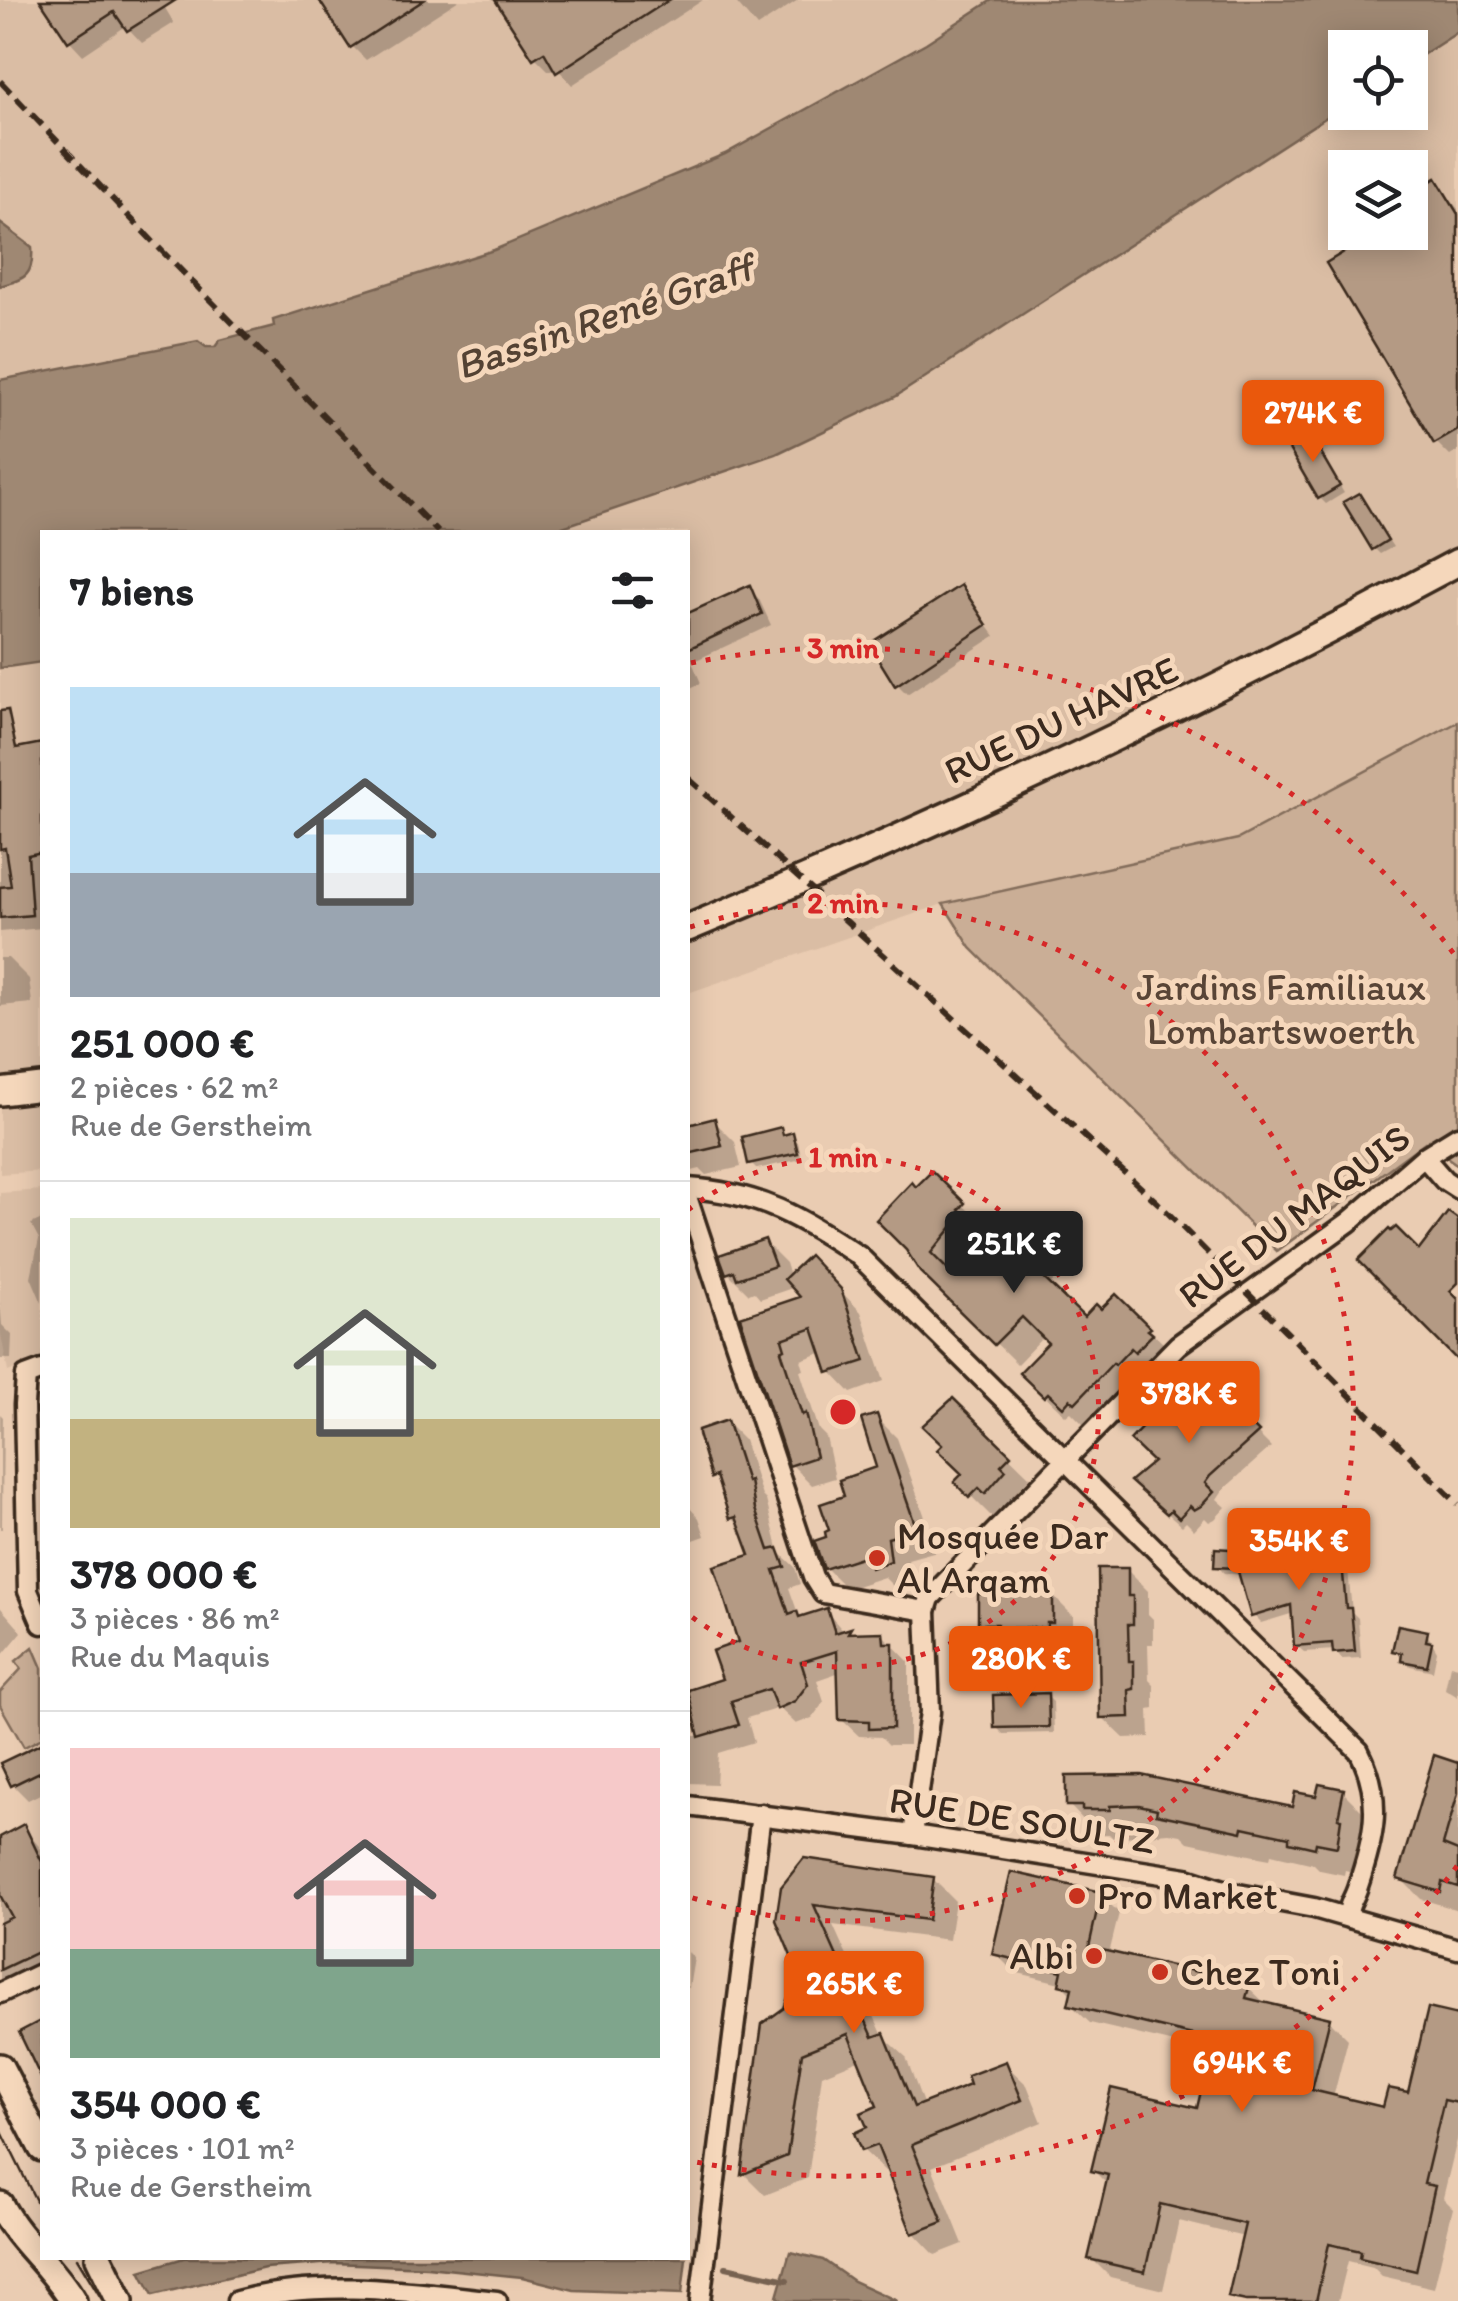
<!DOCTYPE html>
<html lang="fr">
<meta charset="utf-8">
<style>
:root{--surface:#fff;--page:#f6f6f6;--text:#202124;--muted:#757577;--line:#e0e0e0;--accent:#ea580c}
body{margin:0;font-family:Itim,sans-serif;background:var(--page);color:var(--text);height:100vh;display:flex;flex-direction:column;font-size:38px;white-space:nowrap}
*{box-sizing:border-box;margin:0}
p{font-size:32px;color:var(--muted)}
.icon{flex:none;width:55px;height:55px;fill:none;stroke:currentColor;stroke-width:2;stroke-linecap:round;stroke-linejoin:round}
.map{position:relative;flex:1;overflow:hidden}
.details{position:absolute;left:40px;top:530px;width:650px;height:1730px;display:flex;flex-direction:column;background:var(--surface);border-radius:0px;box-shadow:0 5px 25px #0003}
.details>*{flex:none}
.fabs{position:absolute;left:1328px;top:30px;display:grid;gap:20px}
.fabs a{display:grid;place-items:center;width:100px;height:100px;border-radius:0px;background:var(--surface);box-shadow:0 5px 25px #0003;font-size:50px}
.price{position:absolute;translate:-50% -85px;padding:0 22px;border-radius:10px;background:var(--accent);color:#fff;font-size:32px;line-height:65px;filter:drop-shadow(0 2px 5px #0008)}
.price::after{content:'';position:absolute;left:50%;top:60px;width:30px;height:22px;margin-left:-15px;background:inherit;clip-path:polygon(0 0,100% 0,50% 100%)}
.price.current{background:#222;color:#fff}
ul{padding:0;list-style:none}
li{display:grid;align-content:center;gap:20px;height:530px;padding:0 30px}
li+li{border-top:2px solid var(--line)}
li span{display:grid;place-items:center;height:310px;border-radius:0px;color:#555}
li>.icon{margin-inline-start:auto}
span .icon{width:180px;height:180px;fill:#fffc;stroke-width:1}
li b{font-size:42px}
h2{display:flex;justify-content:space-between;align-items:center;height:120px;padding:0 30px;font-size:42px}
.map>svg:first-child{display:block}
.built{fill:#dabda4;fill-rule:evenodd}
.green{fill:#caae96;stroke:#826c5a;stroke-width:2.5}
.water{fill:#9f8873;stroke:#776251;stroke-width:2.5}
.shadow{fill:#0003}
.lines{fill:none;stroke-linecap:round;stroke-linejoin:round}
.stream{stroke:#776251;stroke-width:6}
.building{fill:#b49a84;stroke:#3b2a1e;stroke-width:2.5}
.street-casing{stroke:#3b2a1e;stroke-width:25}
.secondary-casing{stroke:#3b2a1e;stroke-width:32}
.street{stroke:#f5d7bb;stroke-width:18}
.secondary{stroke:#f5d7bb;stroke-width:25}
.tram{stroke:#3b2a1e;stroke-width:2.5}
.rail{stroke:#3b2a1e;stroke-width:6;stroke-dasharray:15 8;stroke-linecap:butt}
.ring{fill:none;stroke:#d62828;stroke-width:5;stroke-dasharray:5 10}
.poi-dot{fill:#c8321e;stroke:#f5d7bb;stroke-width:4}
.labels{text-anchor:middle;stroke-width:10;stroke-linejoin:round;paint-order:stroke}
.street-label{font-size:38px;fill:#3b2a1e;stroke:#f5d7bb}
.park-label{font-size:38px;fill:#584436;stroke:#f5d7bb}
.poi-label{font-size:38px;fill:#3b2a1e;stroke:#f5d7bb;text-anchor:start}
.water-label{font-size:40px;font-style:italic;fill:#544233;stroke:#f5d7bb}
.centre{fill:#d62828;stroke:#f5d7bb;stroke-width:5}
.ring-label{font-size:30px;text-anchor:middle;font-weight:bold;fill:#d62828;stroke:#f5d7bb;stroke-width:10;stroke-linejoin:round;paint-order:stroke}
</style>
<div class="map">
<svg width="1458" height="2301" viewBox="0 0 1458 2301">
<rect width="100%" height="100%" fill="#eaccb2"/>
<filter id="ink" filterUnits="userSpaceOnUse"><feTurbulence type="fractalNoise" baseFrequency=".01" numOctaves="2"/><feDisplacementMap in="SourceGraphic" scale="20" xChannelSelector="R" yChannelSelector="G"/><feConvolveMatrix kernelMatrix="1 2 1 2 8 2 1 2 1" color-interpolation-filters="sRGB"/></filter>
<g filter="url(#ink)">
<g class="built">
<path d="M0,0H1458V722L1238,839L943,904L688,993V532H42V1171L0,1174ZM1345,48H1410V112H1345ZM1345,168H1410V232H1345Z"/>
<polygon points="42,1190 42,1358 8,1372 0,1329 0,1193"/>
</g>
<g class="green">
<polygon points="1458,722 1458,1165 1425,1142 1277,1251 971,948 943,904 1238,839"/>
<polygon points="33,1647 42,1668 42,1738 24,1747 0,1705 0,1692 21,1669 16,1661"/>
</g>
<g class="water">
<polygon points="992,0 1458,0 1458,32 1410,63 1410,48 1345,48 1345,105 895,397 776,454 548,532 42,532 42,662 0,668 0,380 198,341 206,347 215,347 220,340 274,326 273,320 494,250 725,154 926,43"/>
<path d="M0,223L32,247C34,275 26,279 0,286Z"/>
<polygon points="790,2252 823,2260 853,2281 897,2301 783,2301 777,2297"/>
<polygon points="184,2258 686,2258 682,2294 574,2290 522,2277 427,2267 334,2263 265,2268 153,2295 140,2271"/>
</g>
<g class="shadow">
<polygon points="43,0 167,0 162,3 174,23 142,43 126,26 83,55 70,41"/>
<polygon points="322,0 459,0 366,60 352,46"/>
<polygon points="498,0 703,0 572,85 556,67 549,71 535,57"/>
<polygon points="734,0 798,0 757,27"/>
<polygon points="1436,181 1458,209 1458,451 1450,456 1436,442 1410,232 1410,215 1423,208"/>
<polygon points="1308,434 1344,493 1326,504 1320,498"/>
<polygon points="1359,496 1393,547 1380,554 1374,548"/>
<polygon points="749,588 759,599 771,625 692,662 701,683 688,689 688,616"/>
<polygon points="960,588 995,636 907,694 897,684"/>
<polygon points="13,741 21,749 42,745 42,928 0,932 0,743"/>
<polygon points="0,958 8,958 29,979 32,1003 0,1006"/>
<polygon points="714,1121 735,1142 741,1167 706,1175 700,1169 688,1172 688,1127"/>
<polygon points="780,1130 798,1142 802,1159 757,1169 751,1163"/>
<polygon points="932,1174 984,1226 978,1232 983,1237 950,1275 955,1281 1011,1238 1054,1280 1049,1286 1085,1320 1101,1312 1116,1297 1170,1350 1097,1422 1093,1418 1085,1426 1071,1412 1066,1416 1022,1373 1051,1343 1044,1336 1017,1364 922,1270 917,1190"/>
<polygon points="42,1219 42,1303 31,1277 39,1239 31,1224"/>
<polygon points="765,1242 786,1263 790,1276 829,1279 861,1312 884,1381 851,1393 831,1372 824,1352 801,1360 804,1370 800,1371 819,1430 826,1437 835,1478 812,1485 791,1464 743,1318 805,1298 795,1287 760,1299 754,1292 749,1294 728,1273"/>
<polygon points="0,1301 2,1325 12,1335 11,1359 0,1359"/>
<polygon points="1197,1373 1271,1447 1223,1490 1217,1499 1226,1507 1215,1519 1209,1522 1205,1518 1194,1530 1186,1522 1182,1526 1147,1495 1157,1462 1151,1427"/>
<polygon points="953,1402 1030,1477 1020,1488 1025,1493 1008,1513 1001,1507 992,1517 957,1482 965,1474"/>
<polygon points="0,1414 3,1417 2,1529 0,1529"/>
<polygon points="876,1417 897,1438 937,1551 908,1559 911,1582 894,1587 884,1577 847,1589 826,1568 829,1538 847,1498 880,1469"/>
<polygon points="727,1423 744,1440 762,1496 766,1500 779,1552 795,1567 800,1584 789,1588 800,1619 826,1611 845,1633 882,1634 909,1662 909,1745 889,1745 881,1737 859,1736 841,1719 840,1672 817,1680 824,1702 812,1718 796,1724 779,1708 747,1718 754,1742 718,1753 716,1784 688,1783 688,1736 702,1736 688,1693 725,1681 741,1644 753,1556 743,1529 732,1518 721,1483 714,1476"/>
<polygon points="688,1506 699,1518 705,1536 688,1542"/>
<polygon points="1339,1521 1344,1526 1352,1612 1358,1618 1361,1658 1342,1659 1335,1650 1304,1652 1296,1645 1294,1613 1261,1623 1253,1615 1242,1575 1224,1573 1217,1566 1244,1552 1251,1560 1271,1565 1325,1561"/>
<polygon points="1127,1570 1148,1591 1148,1614 1153,1619 1153,1644 1148,1644 1149,1680 1154,1685 1154,1709 1149,1710 1150,1737 1124,1738 1102,1717"/>
<polygon points="1052,1595 1073,1616 1073,1643 1067,1643 1067,1648 1021,1648 1016,1644 1002,1644 981,1623"/>
<polygon points="0,1607 22,1632 0,1658"/>
<polygon points="1427,1634 1437,1651 1433,1671 1410,1666 1395,1650"/>
<polygon points="1450,1665 1458,1667 1458,1697 1445,1689"/>
<polygon points="1047,1696 1053,1702 1054,1733 1003,1734 996,1727"/>
<polygon points="42,1746 42,1793 28,1800 13,1785 3,1765"/>
<polygon points="1458,1765 1458,1910 1421,1899 1400,1878"/>
<polygon points="1068,1779 1294,1810 1342,1791 1371,1820 1365,1875 1345,1870 1344,1875 1320,1870 1314,1864 1271,1854 1270,1859 1259,1857 1188,1842 1181,1835 1169,1833 1113,1838 1109,1834 1097,1834 1069,1805"/>
<polygon points="24,1828 42,1850 42,1972 7,1989 0,1982 0,1840"/>
<polygon points="933,1879 955,1901 949,1940 833,1925 883,2036 906,2057 924,2106 974,2086 1005,2064 1027,2085 1042,2122 932,2167 963,2244 935,2255 914,2233 889,2170 885,2171 863,2150 880,2108 861,2059 822,2075 808,2178 765,2195 744,2174 764,2025 786,2009 795,1985 783,1887"/>
<polygon points="1100,1894 1119,1913 1109,1954 1248,1987 1268,2006 1329,2020 1348,2039 1333,2098 1385,2110 1410,2095 1458,2018 1458,2136 1443,2198 1453,2208 1434,2288 1382,2276 1373,2267 1348,2261 1338,2301 1236,2301 1231,2296 1244,2237 1179,2221 1163,2290 1110,2277 1091,2258 1108,2185 1094,2171 1199,2111 1213,2052 1090,2023 1071,2005 1073,1996 1060,1983 1014,1972 995,1953"/>
<polygon points="688,1952 694,1958 689,1988 688,1988"/>
</g>
<g class="lines">
<polyline class="stream" points="726,2267 787,2280"/>
</g>
<g class="building">
<polygon points="40,0 176,0 127,31 114,12 68,42"/>
<polygon points="319,0 424,0 350,48"/>
<polygon points="495,0 669,0 556,73 544,52 533,59"/>
<polygon points="1436,178 1458,214 1458,430 1434,444 1326,263 1377,232 1410,232 1410,212 1419,207 1411,193"/>
<polygon points="1308,431 1340,486 1318,499 1286,444"/>
<polygon points="1359,493 1388,540 1372,550 1343,502"/>
<polygon points="750,585 762,614 688,649 688,613"/>
<polygon points="961,585 987,625 895,686 869,644"/>
<polygon points="8,710 16,748 42,743 42,852 28,855 32,915 0,918 0,887 11,886 5,848 0,849 0,711"/>
<polygon points="715,1118 722,1146 688,1154 688,1125"/>
<polygon points="781,1127 783,1135 793,1132 798,1153 748,1164 742,1137"/>
<polygon points="932,1171 965,1203 959,1210 963,1214 931,1253 955,1277 999,1233 1006,1240 1011,1235 1035,1258 1029,1264 1084,1317 1096,1304 1101,1309 1116,1294 1151,1328 1148,1330 1153,1334 1135,1352 1131,1348 1115,1365 1113,1363 1075,1403 1070,1399 1063,1407 1048,1393 1044,1397 1019,1373 1048,1343 1022,1317 994,1345 920,1272 906,1250 876,1220 912,1182 916,1187"/>
<polygon points="1448,1212 1458,1219 1458,1283 1450,1291 1458,1299 1458,1361 1358,1260 1389,1229 1391,1231 1396,1227 1419,1250"/>
<polygon points="765,1239 775,1266 737,1279 734,1271 726,1274 719,1255"/>
<polygon points="809,1255 841,1289 865,1361 828,1373 813,1328 782,1339 785,1349 781,1351 802,1415 806,1413 816,1457 789,1466 740,1317 800,1297 784,1279"/>
<polygon points="1197,1370 1259,1432 1210,1476 1205,1483 1214,1492 1201,1506 1194,1510 1190,1506 1179,1518 1171,1510 1167,1514 1130,1481 1153,1462 1130,1440 1148,1421 1151,1424"/>
<polygon points="953,1398 1011,1455 1001,1465 1006,1470 985,1494 979,1488 969,1498 954,1482 962,1474 937,1450 942,1445 922,1426"/>
<polygon points="877,1414 917,1530 888,1538 891,1561 871,1568 867,1555 824,1569 814,1541 826,1537 825,1532 829,1530 820,1504 844,1496 839,1480 876,1467 861,1419"/>
<polygon points="727,1420 747,1482 750,1481 755,1509 769,1550 778,1548 785,1567 774,1570 789,1614 797,1611 799,1617 827,1608 835,1633 851,1628 848,1633 883,1632 884,1643 893,1643 893,1728 869,1729 869,1721 839,1720 837,1651 801,1662 808,1684 795,1701 777,1709 769,1689 731,1701 739,1725 699,1737 688,1690 722,1679 712,1651 738,1642 714,1566 750,1555 736,1517 730,1519 716,1476 711,1478 698,1434 698,1430"/>
<polygon points="1338,1516 1346,1608 1351,1608 1355,1651 1333,1653 1332,1643 1294,1646 1291,1605 1251,1617 1237,1568 1214,1567 1215,1548 1245,1550 1245,1557 1268,1558 1269,1562 1323,1558"/>
<polygon points="1098,1568 1128,1568 1128,1596 1133,1596 1133,1624 1128,1624 1129,1661 1134,1661 1134,1689 1129,1690 1130,1717 1100,1718"/>
<polygon points="1053,1593 1053,1623 1047,1623 1047,1628 997,1628 997,1624 978,1624 978,1594"/>
<polygon points="1398,1625 1428,1631 1426,1641 1432,1642 1427,1666 1401,1661 1402,1653 1392,1651"/>
<polygon points="1048,1693 1049,1727 994,1728 993,1695"/>
<polygon points="42,1743 42,1771 11,1786 0,1763"/>
<polygon points="1434,1755 1458,1763 1458,1793 1443,1845 1458,1851 1458,1887 1442,1882 1440,1892 1397,1879"/>
<polygon points="1141,1775 1292,1807 1295,1792 1316,1796 1319,1784 1344,1789 1338,1818 1341,1819 1337,1847 1316,1843 1315,1848 1289,1842 1289,1837 1243,1827 1242,1832 1228,1829 1156,1814 1157,1809 1139,1805 1110,1806 1110,1810 1082,1810 1082,1806 1066,1806 1066,1776"/>
<polygon points="24,1824 42,1862 42,1950 0,1970 0,1923 12,1917 0,1895 0,1837"/>
<polygon points="804,1858 934,1877 928,1920 814,1905 873,2037 884,2033 914,2107 970,2085 967,2076 1006,2061 1022,2100 912,2145 943,2222 912,2234 877,2145 861,2151 854,2133 867,2127 861,2113 877,2106 848,2034 802,2053 787,2156 741,2175 762,2024 784,2008 793,1985 789,1964 791,1956 776,1920 781,1887"/>
<polygon points="1011,1872 1101,1892 1089,1947 1250,1984 1246,1998 1330,2018 1312,2090 1383,2107 1388,2088 1408,2092 1428,2008 1458,2015 1458,2103 1444,2100 1424,2184 1435,2186 1416,2271 1360,2258 1361,2251 1329,2244 1316,2301 1246,2301 1228,2297 1245,2224 1160,2204 1145,2272 1088,2259 1108,2175 1091,2171 1111,2088 1197,2108 1213,2040 1068,2005 1072,1988 1059,1985 1062,1971 992,1954"/>
<polygon points="42,2020 42,2080 19,2032"/>
</g>
<g class="lines">
<defs>
<g id="street">
<polyline points="1424,1157 1444,1180 1458,1189"/>
<path d="M688,1188C762,1193 799,1217 859,1256L1359,1751C1384,1800 1374,1839 1357,1889C1353,1901 1347,1905 1349,1918"/>
<polyline points="688,1200 813,1577 823,1593 926,1611"/>
<polyline points="42,1370 26,1376 24,1405 28,1591 42,1624"/>
<polyline points="688,1806 913,1835 1187,1878 1233,1893 1314,1908 1458,1949"/>
<polyline points="913,1835 930,1712 926,1611 930,1598 1178,1345 1349,1222 1424,1157 1458,1136"/>
<polyline points="0,1993 42,1973"/>
<path d="M237,2301C322,2278 412,2292 497,2301"/>
<polyline points="700,2301 761,1814"/>
</g>
<g id="secondary">
<path d="M688,928C950,820 1208,697 1458,562"/>
<polyline points="0,1092 42,1087"/>
<polyline points="0,2067 42,2148"/>
<path d="M0,2205C19,2242 52,2265 73,2301"/>
<polyline points="99,2258 120,2301"/>
</g>
</defs>
<use href="#street" class="street-casing"/>
<use href="#secondary" class="secondary-casing"/>
<use href="#street" class="street"/>
<use href="#secondary" class="secondary"/>
<g class="tram">
<polyline points="0,2128 42,2213"/>
<polyline points="77,2258 103,2301"/>
</g>
<g class="rail">
<polyline points="0,81 162,251 438,532"/>
<polyline points="688,778 1158,1203 1458,1504"/>
</g>
</g>
</g>
<g class="ring">
<path d="M688 1210A255 255 0 1 1 688 1614"/>
<path d="M690 927A509 509 0 1 1 690 1897"/>
<path d="M1457 1866A764 764 0 0 1 691 2161M691 663A764 764 0 0 1 1457 958"/>
</g>
<g class="poi-dot">
<circle cx="877" cy="1558" r="10"/>
<circle cx="1077" cy="1896" r="10"/>
<circle cx="1094" cy="1956" r="10"/>
<circle cx="1160" cy="1972" r="10"/>
</g>
<g class="labels">
<g class="street-label">
<text transform="translate(1061 720) rotate(-25)" y="13">RUE DU HAVRE</text>
<text transform="translate(1294 1216) rotate(-37)" y="13">RUE DU MAQUIS</text>
<text transform="translate(1022 1820) rotate(9)" y="13">RUE DE SOULTZ</text>
</g>
<g class="park-label">
<text x="1281" y="1000">Jardins Familiaux<tspan x="1281" dy="44">Lombartswoerth</tspan></text>
</g>
<g class="poi-label">
<text x="897" y="1549">Mosquée Dar<tspan x="897" dy="44">Al Arqam</tspan></text>
<text x="1097" y="1909">Pro Market</text>
<text x="1074" y="1969" text-anchor="end">Albi</text>
<text x="1180" y="1985">Chez Toni</text>
</g>
<g class="water-label">
<text transform="translate(604 316) rotate(-19)" y="14">Bassin René Graff</text>
</g>
</g>
<circle cx="843" cy="1412" r="15" class="centre"/>
<g class="ring-label">
<text x="843" y="658">3 min</text>
<text x="843" y="913">2 min</text>
<text x="843" y="1167">1 min</text>
</g>
</svg>
<div class="fabs">
<a><svg class="icon" aria-label="locate" viewBox="0 0 24 24"><circle cx="12" cy="12" r="6"/><path d="M12 2v4M12 18v4M2 12h4M18 12h4"/></svg></a>
<a><svg class="icon" aria-label="layers" viewBox="0 0 24 24"><path d="M12 4l9 5-9 5-9-5zM3 14l9 5 9-5"/></svg></a>
</div>
<b class="price" style="left:1313px;top:465px">274K €</b>
<b class="price current" style="left:1014px;top:1296px">251K €</b>
<b class="price" style="left:1189px;top:1446px">378K €</b>
<b class="price" style="left:1299px;top:1593px">354K €</b>
<b class="price" style="left:1021px;top:1711px">280K €</b>
<b class="price" style="left:854px;top:2036px">265K €</b>
<b class="price" style="left:1242px;top:2115px">694K €</b>
<section class="details">
<h2>7 biens<svg class="icon" aria-label="filters" viewBox="0 0 24 24"><path d="M4 7h16M4 17h16"/><circle cx="9" cy="7" r="2"/><circle cx="15" cy="17" r="2"/></svg></h2>
<ul>
<li><span style="background:linear-gradient(#bfe0f5 60%,#9aa5b1 0)"><svg class="icon" aria-label="home" viewBox="0 0 24 24"><path d="M3 11l9-7 9 7M6 9v11h12V9"/></svg></span><div><b>251 000 €</b><p>2 pièces · 62 m²</p><p>Rue de Gerstheim</p></div></li>
<li><span style="background:linear-gradient(#dfe7d0 65%,#c2b280 0)"><svg class="icon" aria-label="home" viewBox="0 0 24 24"><path d="M3 11l9-7 9 7M6 9v11h12V9"/></svg></span><div><b>378 000 €</b><p>3 pièces · 86 m²</p><p>Rue du Maquis</p></div></li>
<li><span style="background:linear-gradient(#f6c9c9 65%,#7fa58c 0)"><svg class="icon" aria-label="home" viewBox="0 0 24 24"><path d="M3 11l9-7 9 7M6 9v11h12V9"/></svg></span><div><b>354 000 €</b><p>3 pièces · 101 m²</p><p>Rue de Gerstheim</p></div></li>
</ul>
</section>
</div>
